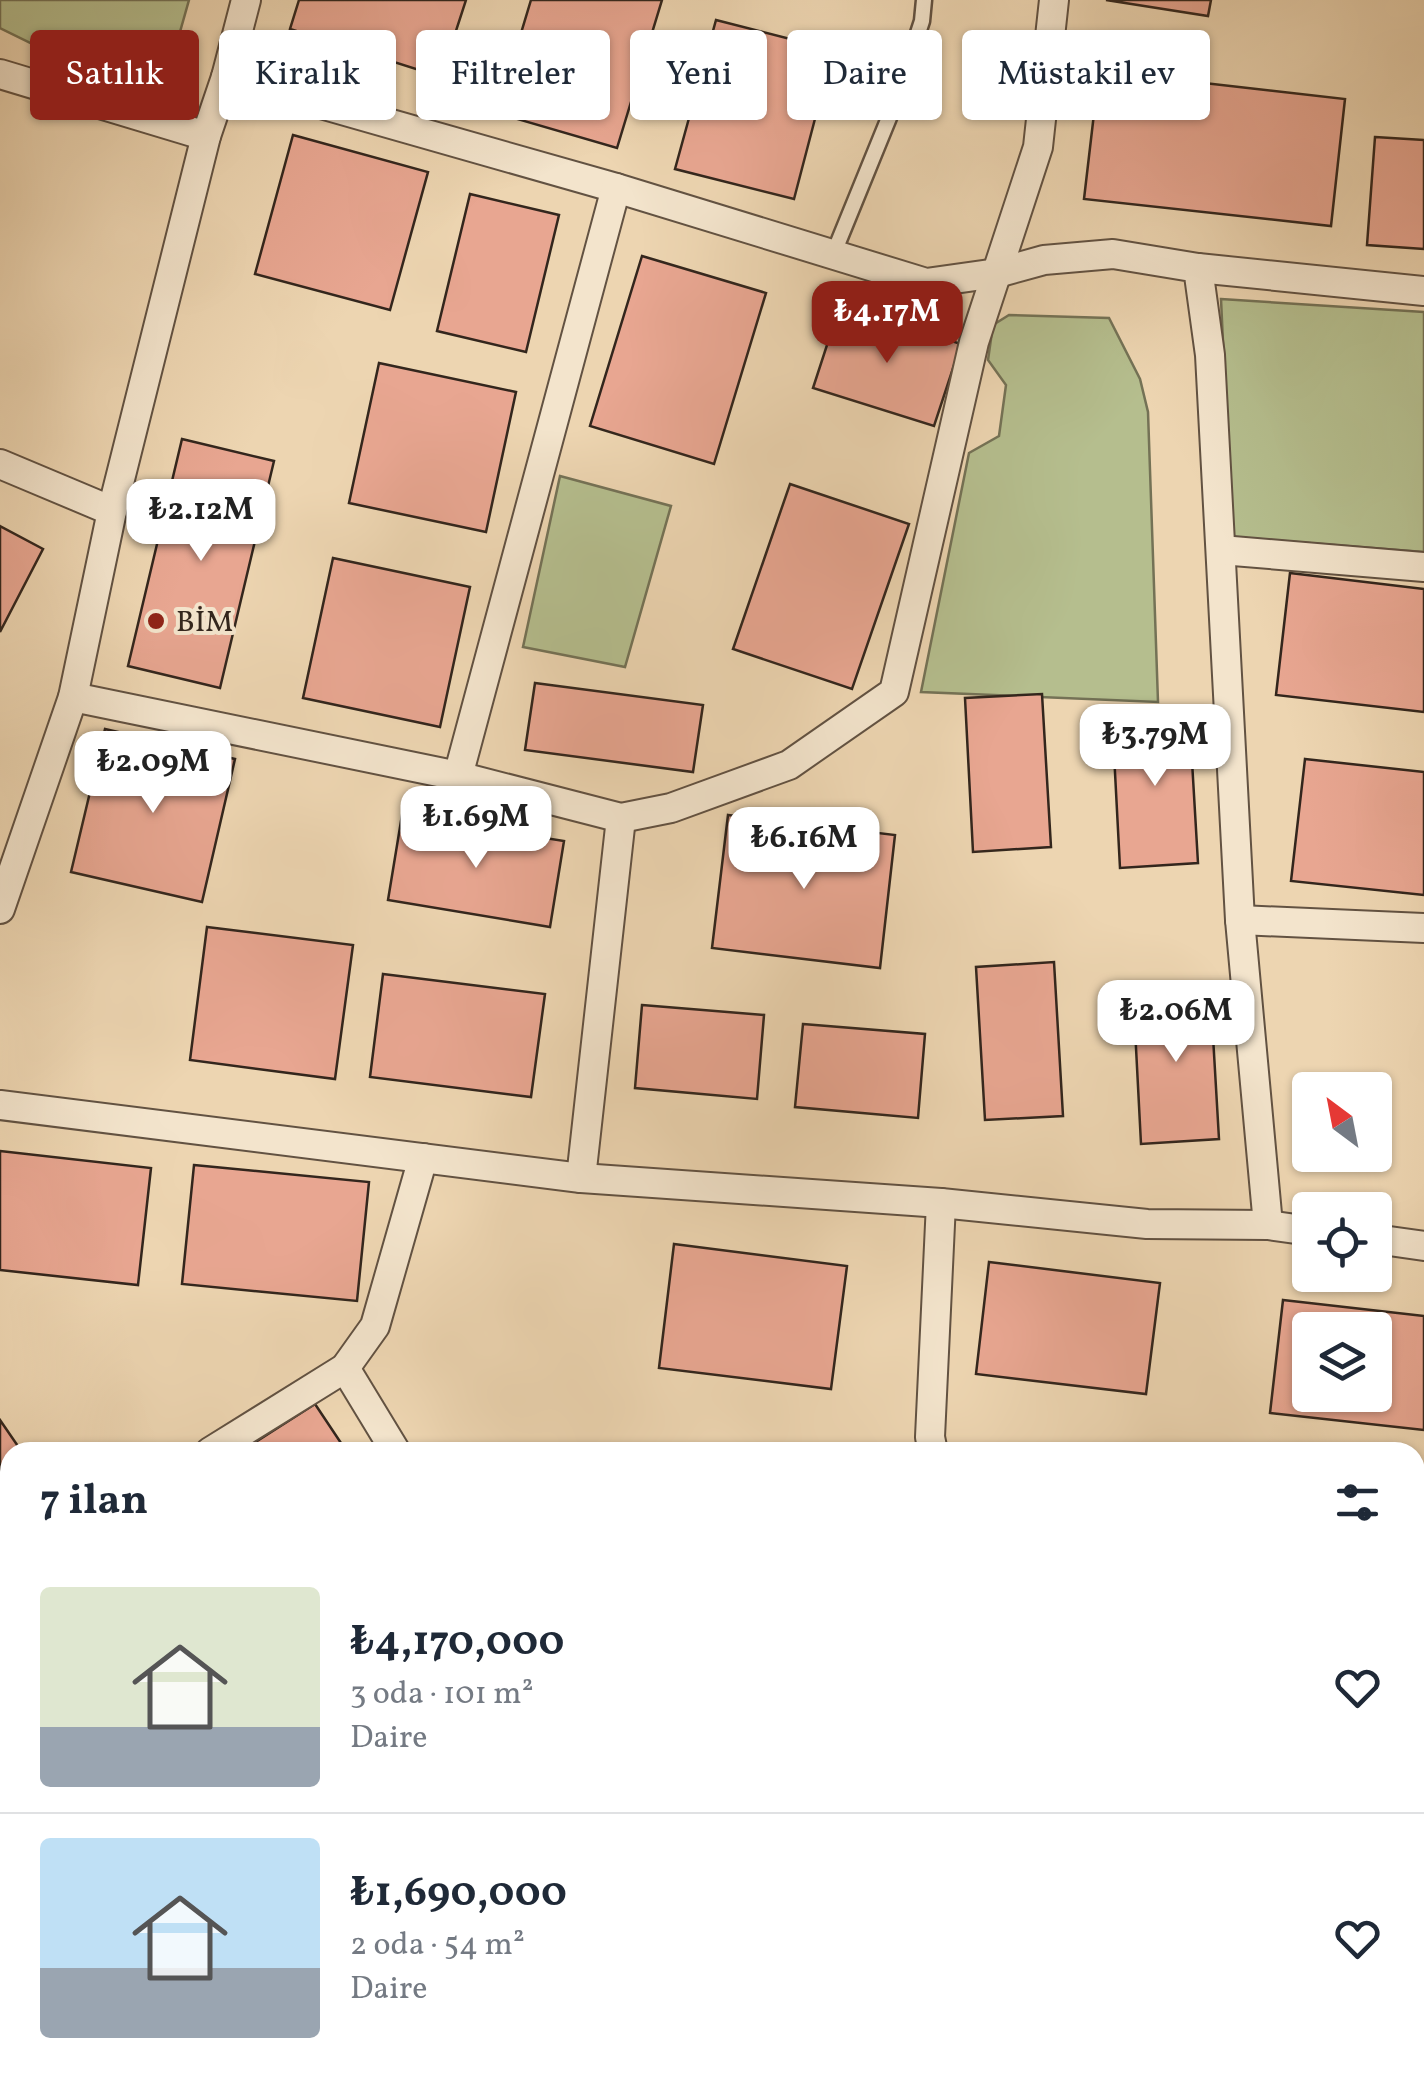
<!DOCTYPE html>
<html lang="tr">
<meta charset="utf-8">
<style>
:root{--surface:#fff;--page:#f2f2f3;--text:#1f2937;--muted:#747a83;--line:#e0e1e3;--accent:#8f2418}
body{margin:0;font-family:Vollkorn,serif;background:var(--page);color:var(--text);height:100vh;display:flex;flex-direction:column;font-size:38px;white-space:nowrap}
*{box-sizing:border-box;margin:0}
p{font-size:32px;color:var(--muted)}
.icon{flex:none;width:55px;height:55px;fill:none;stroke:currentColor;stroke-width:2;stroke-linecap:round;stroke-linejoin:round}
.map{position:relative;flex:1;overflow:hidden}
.details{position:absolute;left:0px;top:1442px;width:1425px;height:642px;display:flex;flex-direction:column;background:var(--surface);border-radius:30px 30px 0 0;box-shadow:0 2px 8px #0004}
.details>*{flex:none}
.guide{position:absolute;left:30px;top:30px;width:1365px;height:90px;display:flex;gap:20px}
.needle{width:65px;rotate:328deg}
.fabs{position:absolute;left:1292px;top:1072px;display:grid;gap:20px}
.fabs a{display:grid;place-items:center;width:100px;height:100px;border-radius:10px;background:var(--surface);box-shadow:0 2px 8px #0004;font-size:50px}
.price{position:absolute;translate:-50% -85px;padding:0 22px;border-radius:20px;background:#fff;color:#222;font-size:32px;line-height:65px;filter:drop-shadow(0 2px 5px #0008)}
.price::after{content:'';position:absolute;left:50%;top:60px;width:30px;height:22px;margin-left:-15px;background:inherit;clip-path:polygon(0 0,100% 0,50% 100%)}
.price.current{background:var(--accent);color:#fff}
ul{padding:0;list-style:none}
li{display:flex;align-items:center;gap:30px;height:250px;padding:0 40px}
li+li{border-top:2px solid var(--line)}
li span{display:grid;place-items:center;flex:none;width:280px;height:200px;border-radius:10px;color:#555}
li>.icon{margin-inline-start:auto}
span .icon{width:120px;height:120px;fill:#fffc;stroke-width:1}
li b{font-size:42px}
h2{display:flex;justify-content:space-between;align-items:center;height:120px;padding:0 40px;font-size:42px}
.chip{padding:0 35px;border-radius:10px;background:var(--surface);box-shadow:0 2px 8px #0004;font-size:35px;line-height:90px}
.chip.current{background:var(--accent);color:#fff}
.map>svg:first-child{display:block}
.green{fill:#b5be8e;stroke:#747256;stroke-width:2.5}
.building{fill:#e8a691;stroke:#33261d;stroke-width:2.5;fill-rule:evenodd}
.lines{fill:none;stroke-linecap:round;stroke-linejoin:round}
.lane-casing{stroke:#625242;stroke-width:19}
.street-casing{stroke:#625242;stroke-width:32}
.lane{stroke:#f3e4cc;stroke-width:14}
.street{stroke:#f3e4cc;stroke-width:28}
.poi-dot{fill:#8f2418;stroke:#f3e4cc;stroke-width:4}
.labels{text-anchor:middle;stroke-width:8;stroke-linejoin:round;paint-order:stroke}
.poi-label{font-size:30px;fill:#33261d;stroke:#f3e4cc;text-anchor:start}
</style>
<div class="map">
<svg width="1424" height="2083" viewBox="0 0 1424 2083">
<rect width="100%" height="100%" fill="#edd5b1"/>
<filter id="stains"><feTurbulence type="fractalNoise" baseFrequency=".002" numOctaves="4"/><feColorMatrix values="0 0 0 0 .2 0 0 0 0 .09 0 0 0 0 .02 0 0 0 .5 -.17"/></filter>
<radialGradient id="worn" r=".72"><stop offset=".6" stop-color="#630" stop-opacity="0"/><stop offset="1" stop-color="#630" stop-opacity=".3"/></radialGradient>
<g class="green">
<polygon points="0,0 189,0 159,106 0,28"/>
<polygon points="1221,299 1424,312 1424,552 1232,537"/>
<polygon points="1009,315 1109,318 1140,379 1148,412 1158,702 921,692 969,453 999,436 1006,385 988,360 993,325"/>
<polygon points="560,476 671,506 625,667 523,647"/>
<polygon points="250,2075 472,2075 470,2083 271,2083"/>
<polygon points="522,2075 683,2075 701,2083 519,2083"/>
</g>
<g class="building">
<polygon points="299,0 466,0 441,77 290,29"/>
<polygon points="531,0 662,0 617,148 497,113"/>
<polygon points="1106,0 1211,0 1208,16"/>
<polygon points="716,20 833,50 794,199 675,169"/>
<polygon points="1099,71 1345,99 1331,226 1084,199"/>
<polygon points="293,135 428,172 390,310 255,274"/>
<polygon points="1375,137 1424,140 1424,249 1367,245"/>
<polygon points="470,194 559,215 526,352 437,331"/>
<polygon points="642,256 766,293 714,464 590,426"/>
<polygon points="840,305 961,344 934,426 813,388"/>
<polygon points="379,363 516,392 486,532 349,503"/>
<polygon points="182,439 274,461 220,688 128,666"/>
<polygon points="790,484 909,524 852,689 733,649"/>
<polygon points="0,526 43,549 0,632"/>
<polygon points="333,558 470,587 440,727 303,698"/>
<polygon points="1290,573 1424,589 1424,712 1276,695"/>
<polygon points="535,683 703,705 693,772 525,750"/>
<polygon points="1042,694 1051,847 973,852 965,698"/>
<polygon points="1189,710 1198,863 1120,868 1112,715"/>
<polygon points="105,729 235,759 202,902 71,872"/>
<polygon points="1305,759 1424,772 1424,895 1291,881"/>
<polygon points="402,815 564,841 550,927 388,900"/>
<polygon points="728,815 895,835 880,968 712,948"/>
<polygon points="207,927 353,945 335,1079 190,1060"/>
<polygon points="1054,962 1063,1116 985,1120 976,967"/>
<polygon points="383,974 545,994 531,1097 370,1077"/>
<polygon points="1210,985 1219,1139 1141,1144 1133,990"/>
<polygon points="642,1005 764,1015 757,1099 635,1088"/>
<polygon points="803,1024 925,1034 918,1118 795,1107"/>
<polygon points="0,1151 151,1168 138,1285 0,1270"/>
<polygon points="194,1165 369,1182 357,1301 182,1284"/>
<polygon points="674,1244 847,1266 831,1389 659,1368"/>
<polygon points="989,1262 1160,1283 1146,1394 976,1374"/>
<path d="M1283,1300L1424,1316V1430L1270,1413ZM1310,1330H1375V1395H1310Z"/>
<polygon points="315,1404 347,1452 240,1452"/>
<polygon points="0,1420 22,1452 10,1452 10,1546 0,1553"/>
<polygon points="1415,1561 1424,1561 1424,1739 1415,1740"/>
<polygon points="1424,1955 1424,2083 1366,2083 1361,2075 1415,2075 1415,1960"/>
<polygon points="930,2075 1068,2075 1054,2083 935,2083"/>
</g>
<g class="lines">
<defs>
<polyline id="lane" points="833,255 895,103 922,21 924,0"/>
<g id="street">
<polyline points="0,74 206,136"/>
<polyline points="226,77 616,188 926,283 997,273 1044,260 1113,254 1198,268 1210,355 1240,920 1268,1225"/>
<polyline points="1198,268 1424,291"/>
<polyline points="0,464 112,511"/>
<polyline points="1221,550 1424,567"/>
<polyline points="73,697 458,776 621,818 671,808 789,765 894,692 974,342 1038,147 1054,0"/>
<polyline points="458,776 616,188"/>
<polyline points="0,909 73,697 112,511 206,136 226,77 246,0"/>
<polyline points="1240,920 1424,928"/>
<polyline points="0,1105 581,1178 941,1203 1147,1224 1268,1225 1310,1231"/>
<polyline points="581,1178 621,818"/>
<polyline points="1375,1239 1424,1246"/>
<polyline points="345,1368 396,1452"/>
<polyline points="210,1452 345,1368 375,1326 423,1158"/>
<polyline points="933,1452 930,1437 941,1203"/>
<polyline points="1415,1500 1424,1495"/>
<polyline points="0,1584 10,1578"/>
<polyline points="0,1700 10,1718"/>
<polyline points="1415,1932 1424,1927"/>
<polyline points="0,1988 10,1954"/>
<polyline points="202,2075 220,2083"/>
<polyline points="745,2075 763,2083"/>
<polyline points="492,2083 495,2075"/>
<polyline points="1113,2083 1127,2075"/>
</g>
</defs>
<use href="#lane" class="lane-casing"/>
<use href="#street" class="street-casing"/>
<use href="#lane" class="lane"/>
<use href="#street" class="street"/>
</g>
<circle class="poi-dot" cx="156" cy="621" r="10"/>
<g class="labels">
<g class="poi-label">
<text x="176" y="631">BİM</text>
</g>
</g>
<rect width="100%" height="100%" filter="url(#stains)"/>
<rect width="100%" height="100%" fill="url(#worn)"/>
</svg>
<div class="fabs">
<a><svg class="needle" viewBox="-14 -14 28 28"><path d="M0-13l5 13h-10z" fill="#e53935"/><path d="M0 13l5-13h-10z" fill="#747a83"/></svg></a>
<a><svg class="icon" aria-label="locate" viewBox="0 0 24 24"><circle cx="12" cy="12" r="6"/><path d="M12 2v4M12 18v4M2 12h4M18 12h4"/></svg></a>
<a><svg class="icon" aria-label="layers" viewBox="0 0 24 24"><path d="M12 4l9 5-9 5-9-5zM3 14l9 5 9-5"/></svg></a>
</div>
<b class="price current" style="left:887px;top:366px">₺4.17M</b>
<b class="price" style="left:201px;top:564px">₺2.12M</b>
<b class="price" style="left:1155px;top:789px">₺3.79M</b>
<b class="price" style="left:153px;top:816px">₺2.09M</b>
<b class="price" style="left:476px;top:871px">₺1.69M</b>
<b class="price" style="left:804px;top:892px">₺6.16M</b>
<b class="price" style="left:1176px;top:1065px">₺2.06M</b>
<div class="guide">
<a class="chip current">Satılık</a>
<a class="chip">Kiralık</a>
<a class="chip">Filtreler</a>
<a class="chip">Yeni</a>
<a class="chip">Daire</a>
<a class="chip">Müstakil ev</a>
</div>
<section class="details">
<h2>7 ilan<svg class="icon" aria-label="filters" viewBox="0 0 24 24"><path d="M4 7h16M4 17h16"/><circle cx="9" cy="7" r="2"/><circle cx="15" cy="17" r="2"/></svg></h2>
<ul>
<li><span style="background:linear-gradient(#dfe7d0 70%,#9aa5b1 0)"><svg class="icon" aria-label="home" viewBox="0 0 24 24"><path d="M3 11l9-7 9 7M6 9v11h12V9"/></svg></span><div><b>₺4,170,000</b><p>3 oda · 101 m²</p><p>Daire</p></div><svg class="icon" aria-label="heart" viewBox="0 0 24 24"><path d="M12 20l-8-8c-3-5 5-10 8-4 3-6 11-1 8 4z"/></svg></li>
<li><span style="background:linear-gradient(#bfe0f5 65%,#9aa5b1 0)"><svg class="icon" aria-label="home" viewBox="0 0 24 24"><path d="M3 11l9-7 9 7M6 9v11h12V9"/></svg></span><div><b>₺1,690,000</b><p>2 oda · 54 m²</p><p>Daire</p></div><svg class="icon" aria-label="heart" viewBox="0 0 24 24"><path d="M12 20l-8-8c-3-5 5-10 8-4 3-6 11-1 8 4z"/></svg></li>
</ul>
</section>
</div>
